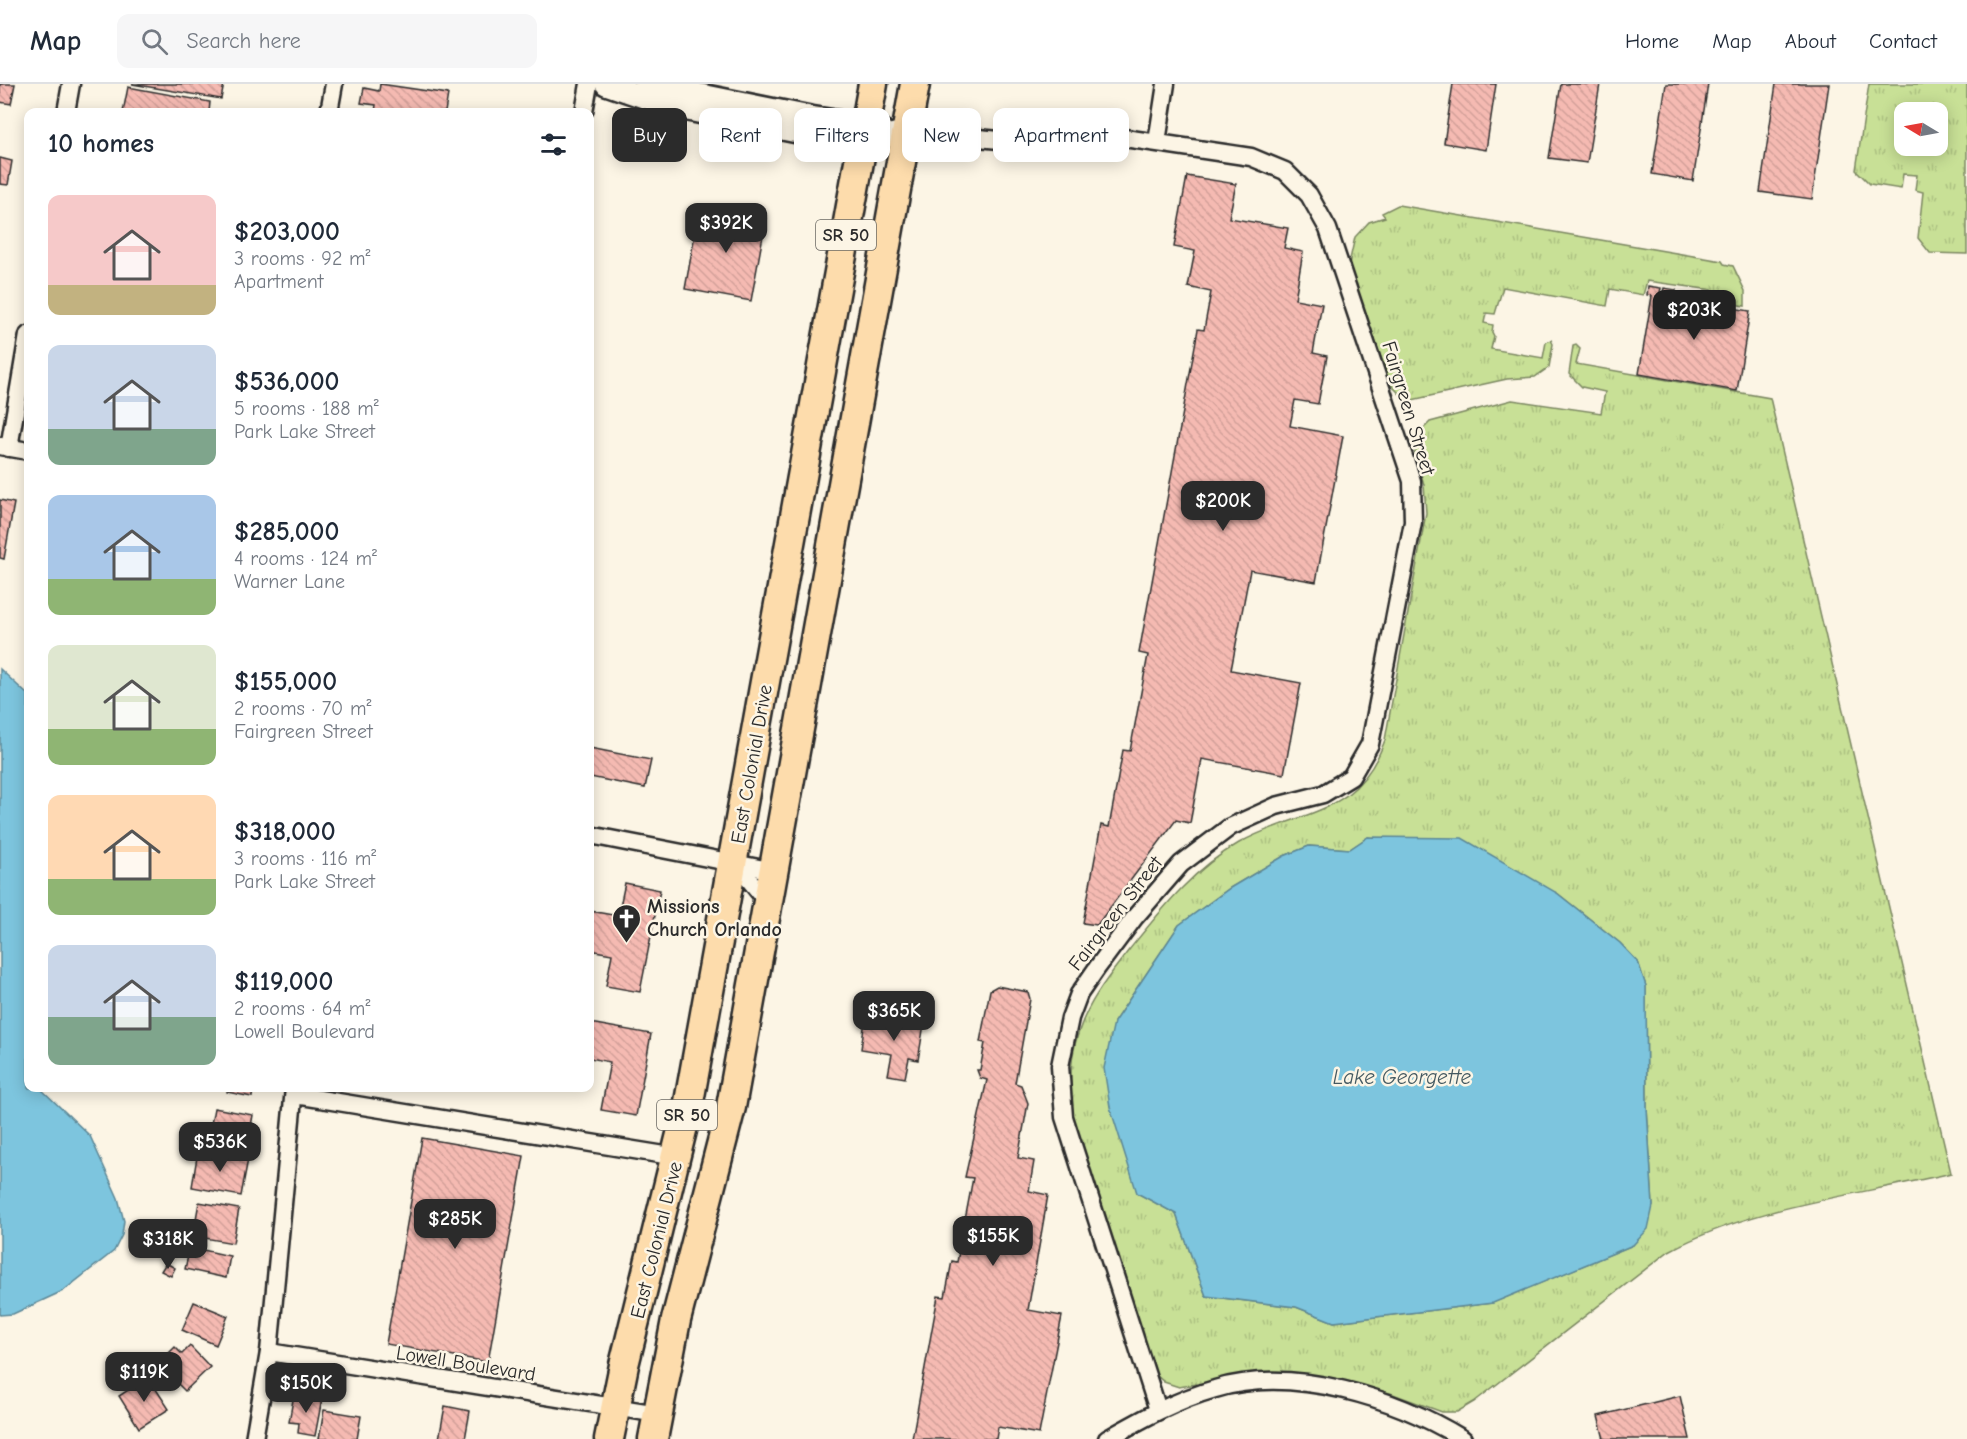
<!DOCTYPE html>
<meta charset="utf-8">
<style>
:root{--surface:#fff;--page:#f6f6f7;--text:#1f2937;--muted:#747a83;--line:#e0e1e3;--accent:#2b2b2b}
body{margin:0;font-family:"Comic Neue",sans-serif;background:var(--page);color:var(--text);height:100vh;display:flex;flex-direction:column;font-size:22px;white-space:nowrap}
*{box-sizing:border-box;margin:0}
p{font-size:20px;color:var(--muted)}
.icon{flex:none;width:33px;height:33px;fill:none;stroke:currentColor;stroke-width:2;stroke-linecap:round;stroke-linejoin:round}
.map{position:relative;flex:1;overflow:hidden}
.drawer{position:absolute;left:24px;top:24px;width:570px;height:984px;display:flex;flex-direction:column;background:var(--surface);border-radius:12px;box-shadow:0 3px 15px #0003}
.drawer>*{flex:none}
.hud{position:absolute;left:612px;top:24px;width:570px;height:54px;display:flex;gap:12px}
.needle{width:39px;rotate:280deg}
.fabs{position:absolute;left:1894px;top:18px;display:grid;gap:12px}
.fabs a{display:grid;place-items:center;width:54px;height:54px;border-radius:12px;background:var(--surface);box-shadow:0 3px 15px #0003;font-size:30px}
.price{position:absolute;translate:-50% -51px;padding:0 14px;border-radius:12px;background:var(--accent);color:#fff;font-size:20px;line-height:39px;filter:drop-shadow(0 2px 3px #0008)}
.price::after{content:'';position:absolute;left:50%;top:36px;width:18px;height:14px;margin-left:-9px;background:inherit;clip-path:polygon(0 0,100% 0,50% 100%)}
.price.current{background:#222;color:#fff}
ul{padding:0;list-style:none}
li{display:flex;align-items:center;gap:18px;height:150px;padding:0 24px}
li span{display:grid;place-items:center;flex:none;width:168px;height:120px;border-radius:12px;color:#555}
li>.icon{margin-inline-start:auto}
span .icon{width:72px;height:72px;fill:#fffc;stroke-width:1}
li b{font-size:26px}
h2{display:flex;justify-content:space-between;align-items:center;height:72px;padding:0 24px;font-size:26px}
.chip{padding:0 21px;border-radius:12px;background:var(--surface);box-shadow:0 3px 15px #0003;font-size:21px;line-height:54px}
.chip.current{background:var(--accent);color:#fff}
header{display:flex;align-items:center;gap:36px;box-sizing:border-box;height:84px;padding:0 30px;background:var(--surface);border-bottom:2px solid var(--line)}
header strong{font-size:28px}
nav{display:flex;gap:33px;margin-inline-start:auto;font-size:21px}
.search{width:420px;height:54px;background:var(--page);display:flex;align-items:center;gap:15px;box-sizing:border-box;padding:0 21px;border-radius:12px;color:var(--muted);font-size:22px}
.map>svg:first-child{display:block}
.grass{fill:url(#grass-tufts);stroke:#7a8660;stroke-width:1.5;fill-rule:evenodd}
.water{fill:#7dc5de;stroke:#5c8796;stroke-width:1.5}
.building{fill:url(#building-back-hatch);stroke:#2b2b2b;stroke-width:1.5}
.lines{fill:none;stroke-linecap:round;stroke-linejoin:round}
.minor-casing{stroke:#2b2b2b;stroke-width:21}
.tertiary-casing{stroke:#2b2b2b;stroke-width:26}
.trunk-casing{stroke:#2b2b2b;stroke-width:33}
.minor{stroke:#fcf5e5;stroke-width:16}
.tertiary{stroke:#fcf5e5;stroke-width:21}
.trunk{stroke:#fddcac;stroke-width:28}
.labels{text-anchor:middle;stroke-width:5;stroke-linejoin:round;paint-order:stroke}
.shield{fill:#fcf5e5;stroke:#6a6863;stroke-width:1.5}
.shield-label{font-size:18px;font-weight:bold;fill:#2b2b2b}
.street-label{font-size:20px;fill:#2b2b2b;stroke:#fcf5e5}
.poi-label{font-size:20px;font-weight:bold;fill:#2b2b2b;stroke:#fcf5e5;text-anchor:start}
.water-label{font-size:21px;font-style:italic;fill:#445961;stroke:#fcf5e5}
</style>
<header>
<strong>Map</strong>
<div class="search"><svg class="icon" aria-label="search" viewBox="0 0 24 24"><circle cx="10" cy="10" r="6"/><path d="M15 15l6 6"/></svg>Search here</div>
<nav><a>Home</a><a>Map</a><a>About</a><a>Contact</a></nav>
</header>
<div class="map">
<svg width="1967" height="1355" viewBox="0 0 1967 1355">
<defs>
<pattern id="grass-tufts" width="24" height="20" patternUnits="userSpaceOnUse" patternTransform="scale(1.5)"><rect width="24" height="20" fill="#c8e096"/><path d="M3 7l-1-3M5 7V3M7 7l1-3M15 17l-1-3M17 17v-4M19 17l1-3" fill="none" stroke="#acc081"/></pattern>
<pattern id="building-back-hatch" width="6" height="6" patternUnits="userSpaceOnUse" patternTransform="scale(1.5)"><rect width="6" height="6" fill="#f5bab2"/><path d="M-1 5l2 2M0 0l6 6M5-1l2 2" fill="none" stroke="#d2a099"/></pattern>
</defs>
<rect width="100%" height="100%" fill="#fcf5e5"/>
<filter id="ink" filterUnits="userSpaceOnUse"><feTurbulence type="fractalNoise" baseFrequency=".0167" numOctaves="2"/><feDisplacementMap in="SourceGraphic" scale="12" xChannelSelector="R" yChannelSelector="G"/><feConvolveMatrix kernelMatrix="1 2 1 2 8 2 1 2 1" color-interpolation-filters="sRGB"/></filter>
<g filter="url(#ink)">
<g class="grass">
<path d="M1869,0H1967V170L1930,169L1918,154L1923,108L1915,106L1917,91L1903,90L1901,105L1870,100L1856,86ZM1905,28H1938V62H1905Z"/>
<polygon points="1398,121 1722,177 1724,180 1733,182 1745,207 1745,222 1711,216 1712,206 1647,197 1643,211 1610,205 1607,222 1503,203 1495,230 1486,229 1484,239 1493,241 1492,248 1494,252 1491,265 1543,274 1546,258 1551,256 1553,260 1549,283 1535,293 1507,295 1412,316 1401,311 1390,300 1349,180 1355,153 1369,138 1385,133 1382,129"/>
<path d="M1576,261L1580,265L1576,280L1770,314L1951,1089C1856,1112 1755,1121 1669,1167L1474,1318L1457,1328H1442L1390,1309L1330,1296L1238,1293L1179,1303L1164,1298L1155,1290L1075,1041C1069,1009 1068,978 1079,947C1089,916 1110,891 1129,866C1162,825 1193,785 1239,759C1300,725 1357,734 1385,656L1426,429L1424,401L1414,365L1416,352L1430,338L1512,316L1601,329L1605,308L1582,303L1569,290L1573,262ZM1368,753L1557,809L1620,859L1638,878L1646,902L1647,1024L1653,1122L1633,1161L1492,1219L1334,1238L1296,1223L1206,1212L1176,1130L1137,1109L1114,938L1179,841L1230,804L1284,772L1309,762L1350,765Z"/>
</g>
<g class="water">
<polygon points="0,585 28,611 28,1004 40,1004 90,1052 118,1114 124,1137 122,1151 114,1167 63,1207 13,1230 0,1231"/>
<polygon points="1368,753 1462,754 1557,809 1620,859 1638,878 1646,902 1647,1024 1653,1122 1648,1145 1633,1161 1493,1219 1334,1238 1296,1223 1206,1212 1176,1130 1137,1109 1110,1023 1104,984 1114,938 1179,841 1230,804 1284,772 1309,762 1350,765"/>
</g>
<g class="building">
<polygon points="0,0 15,0 11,20 0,18"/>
<polygon points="132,0 224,0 221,15"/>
<polygon points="380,0 448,10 445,28 375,28 376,21 361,19 364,4 379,7"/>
<polygon points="1453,0 1496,0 1486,66 1444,59"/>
<polygon points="1561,0 1600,0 1587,79 1549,74"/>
<polygon points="1666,0 1708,0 1693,97 1652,90"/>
<polygon points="1776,0 1829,0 1812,115 1760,108"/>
<polygon points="128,3 210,18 209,28 123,28"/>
<polygon points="0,74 12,77 8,101 0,100"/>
<polygon points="1187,92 1236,100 1229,134 1288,144 1284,164 1303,168 1295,215 1322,220 1313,269 1327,272 1318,320 1295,316 1290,342 1343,352 1316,498 1250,486 1231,586 1301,599 1284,690 1202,675 1190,739 1176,736 1097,841 1083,839 1101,741 1109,743 1123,666 1130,667 1148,571 1139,569 1198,245 1204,246 1211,208 1188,203 1195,167 1174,163"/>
<polygon points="700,123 766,135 751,217 685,205"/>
<polygon points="1648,202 1661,204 1659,213 1662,213 1664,204 1676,206 1675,214 1750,227 1737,307 1639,290 1652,212 1647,211"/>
<polygon points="0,416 14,419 4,475 0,474"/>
<polygon points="590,664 651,676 645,704 590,693"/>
<polygon points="625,799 660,806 640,908 606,902 612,870 590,866 590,827 618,832"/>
<polygon points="997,902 1028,908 1030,915 1015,999 1021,1001 1028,1019 1018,1074 1034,1077 1029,1107 1048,1111 1028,1226 1062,1232 1039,1350 998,1343 996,1355 912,1355 938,1212 945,1213 952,1177 957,1178 973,1094 965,1093 987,996 980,994 977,986 980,986 985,959 980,958 990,906"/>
<polygon points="886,934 924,940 918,976 909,974 905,994 888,991 892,970 861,965 865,936 885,939"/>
<polygon points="590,939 651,950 636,1032 601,1026 610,978 590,974"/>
<polygon points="228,1004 253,1004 252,1013 227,1008"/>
<polygon points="214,1024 253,1031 247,1065 185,1054 187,1042 210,1046"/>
<polygon points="422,1054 524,1072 488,1278 386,1260"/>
<polygon points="198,1067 248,1075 241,1112 192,1103"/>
<polygon points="199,1118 239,1125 233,1159 193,1152"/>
<polygon points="190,1163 230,1172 226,1194 185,1185"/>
<polygon points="166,1179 175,1184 171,1192 161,1187"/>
<polygon points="194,1218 228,1232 216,1261 182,1246"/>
<polygon points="190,1262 210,1283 185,1307 158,1280 175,1263 182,1270"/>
<polygon points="148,1293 169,1325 139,1344 119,1312"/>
<polygon points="294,1310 322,1315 315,1352 298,1349 299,1339 289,1338"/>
<polygon points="1680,1312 1690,1355 1604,1355 1598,1332"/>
<polygon points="445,1322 470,1327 465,1355 439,1355"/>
<polygon points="324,1326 361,1332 357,1355 319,1355"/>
</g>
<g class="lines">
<defs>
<g id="minor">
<polyline points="66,28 71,0"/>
<polyline points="329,28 334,0"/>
<polyline points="584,28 589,0"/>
<polyline points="907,47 999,56 1091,49 1251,73 1285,87 1309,111 1328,145 1412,397 1413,438 1370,660 1351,693 1323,710 1276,722 1230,743 1181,780 1135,833 1097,884 1079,910 1070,934 1060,982 1064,1033 1158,1326"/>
<polyline points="1157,58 1166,0"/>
<polyline points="0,362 28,367"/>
<polyline points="9,364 28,251"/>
<polyline points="590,751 774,787"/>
<polyline points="734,777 769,820"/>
<polyline points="295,1011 677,1073"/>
<polyline points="269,1268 658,1330"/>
<polyline points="254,1355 269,1268 294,1004"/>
<path d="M1107,1355C1142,1335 1176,1316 1215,1305C1293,1281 1396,1314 1463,1355"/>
</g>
<g id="tertiary">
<polyline points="606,0 673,23 837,56 863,58 907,47"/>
<polyline points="647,0 810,33 880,44"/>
</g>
<g id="trunk">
<polyline points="609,1355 624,1281 689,1018 873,0"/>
<polyline points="653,1355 676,1236 731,1023 915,0"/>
</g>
</defs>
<use href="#minor" class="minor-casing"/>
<use href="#tertiary" class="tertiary-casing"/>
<use href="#trunk" class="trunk-casing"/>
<use href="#minor" class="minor"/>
<use href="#tertiary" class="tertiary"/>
<use href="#trunk" class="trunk"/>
</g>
</g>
<defs>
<symbol id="church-pin" viewBox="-11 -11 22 30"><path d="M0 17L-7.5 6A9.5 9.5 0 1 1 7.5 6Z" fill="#2b2b2b" stroke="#fcf5e5"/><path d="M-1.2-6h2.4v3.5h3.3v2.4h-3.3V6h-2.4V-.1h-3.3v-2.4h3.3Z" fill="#fff"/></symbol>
</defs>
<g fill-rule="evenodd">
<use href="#church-pin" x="610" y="818" width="33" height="45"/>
</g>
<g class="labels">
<g class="shield">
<rect x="816" y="136" width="60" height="30" rx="4.5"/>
<rect x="657" y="1016" width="60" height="30" rx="4.5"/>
</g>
<g class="shield-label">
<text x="846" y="157">SR 50</text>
<text x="687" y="1037">SR 50</text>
</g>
<g class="street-label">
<text transform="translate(1409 324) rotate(73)" y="7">Fairgreen Street</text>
<text transform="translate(751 680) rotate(-80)" y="7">East Colonial Drive</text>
<text transform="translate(1115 829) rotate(-52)" y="7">Fairgreen Street</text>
<text transform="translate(656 1156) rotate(-76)" y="7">East Colonial Drive</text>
<text transform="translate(466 1279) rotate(9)" y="7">Lowell Boulevard</text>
</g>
<g class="poi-label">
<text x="647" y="829">Missions<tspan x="647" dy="23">Church Orlando</tspan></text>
</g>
<g class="water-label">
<text x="1402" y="1000">Lake Georgette</text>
</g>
</g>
</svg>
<div class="fabs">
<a><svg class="needle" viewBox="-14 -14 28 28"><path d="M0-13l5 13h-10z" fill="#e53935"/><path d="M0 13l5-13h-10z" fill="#747a83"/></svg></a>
</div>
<b class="price" style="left:726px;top:170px">$392K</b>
<b class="price current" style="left:1694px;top:257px">$203K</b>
<b class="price" style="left:1223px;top:448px">$200K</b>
<b class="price" style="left:894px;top:958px">$365K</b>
<b class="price" style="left:220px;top:1089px">$536K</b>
<b class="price" style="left:455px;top:1166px">$285K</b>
<b class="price" style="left:993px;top:1183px">$155K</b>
<b class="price" style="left:168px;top:1186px">$318K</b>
<b class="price" style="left:144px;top:1319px">$119K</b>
<b class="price" style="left:306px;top:1330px">$150K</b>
<div class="hud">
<a class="chip current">Buy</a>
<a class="chip">Rent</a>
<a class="chip">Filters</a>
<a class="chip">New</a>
<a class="chip">Apartment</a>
</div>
<section class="drawer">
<h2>10 homes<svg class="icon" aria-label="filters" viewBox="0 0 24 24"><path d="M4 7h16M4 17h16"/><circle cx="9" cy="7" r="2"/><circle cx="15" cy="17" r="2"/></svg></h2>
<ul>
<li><span style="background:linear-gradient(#f6c9c9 75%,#c2b280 0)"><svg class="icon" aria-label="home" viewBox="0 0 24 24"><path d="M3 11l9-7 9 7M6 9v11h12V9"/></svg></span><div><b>$203,000</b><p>3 rooms · 92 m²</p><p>Apartment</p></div></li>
<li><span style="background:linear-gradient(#c9d6e8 70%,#7fa58c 0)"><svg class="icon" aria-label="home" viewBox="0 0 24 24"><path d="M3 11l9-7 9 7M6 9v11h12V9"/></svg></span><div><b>$536,000</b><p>5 rooms · 188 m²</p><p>Park Lake Street</p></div></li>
<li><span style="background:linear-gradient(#a9c7e8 70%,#8fb573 0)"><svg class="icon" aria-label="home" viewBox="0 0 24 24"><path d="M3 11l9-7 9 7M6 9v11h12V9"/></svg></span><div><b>$285,000</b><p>4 rooms · 124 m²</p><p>Warner Lane</p></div></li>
<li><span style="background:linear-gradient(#dfe7d0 70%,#8fb573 0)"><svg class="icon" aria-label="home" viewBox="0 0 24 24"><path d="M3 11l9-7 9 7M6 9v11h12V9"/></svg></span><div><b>$155,000</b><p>2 rooms · 70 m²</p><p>Fairgreen Street</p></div></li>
<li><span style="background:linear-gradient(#ffd9b3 70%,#8fb573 0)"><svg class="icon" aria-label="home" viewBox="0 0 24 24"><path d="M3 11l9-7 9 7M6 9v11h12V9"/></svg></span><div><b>$318,000</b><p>3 rooms · 116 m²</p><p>Park Lake Street</p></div></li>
<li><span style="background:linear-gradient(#c9d6e8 60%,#7fa58c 0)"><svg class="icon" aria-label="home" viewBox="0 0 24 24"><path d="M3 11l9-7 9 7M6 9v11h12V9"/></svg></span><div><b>$119,000</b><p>2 rooms · 64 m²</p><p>Lowell Boulevard</p></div></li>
</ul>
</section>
</div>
